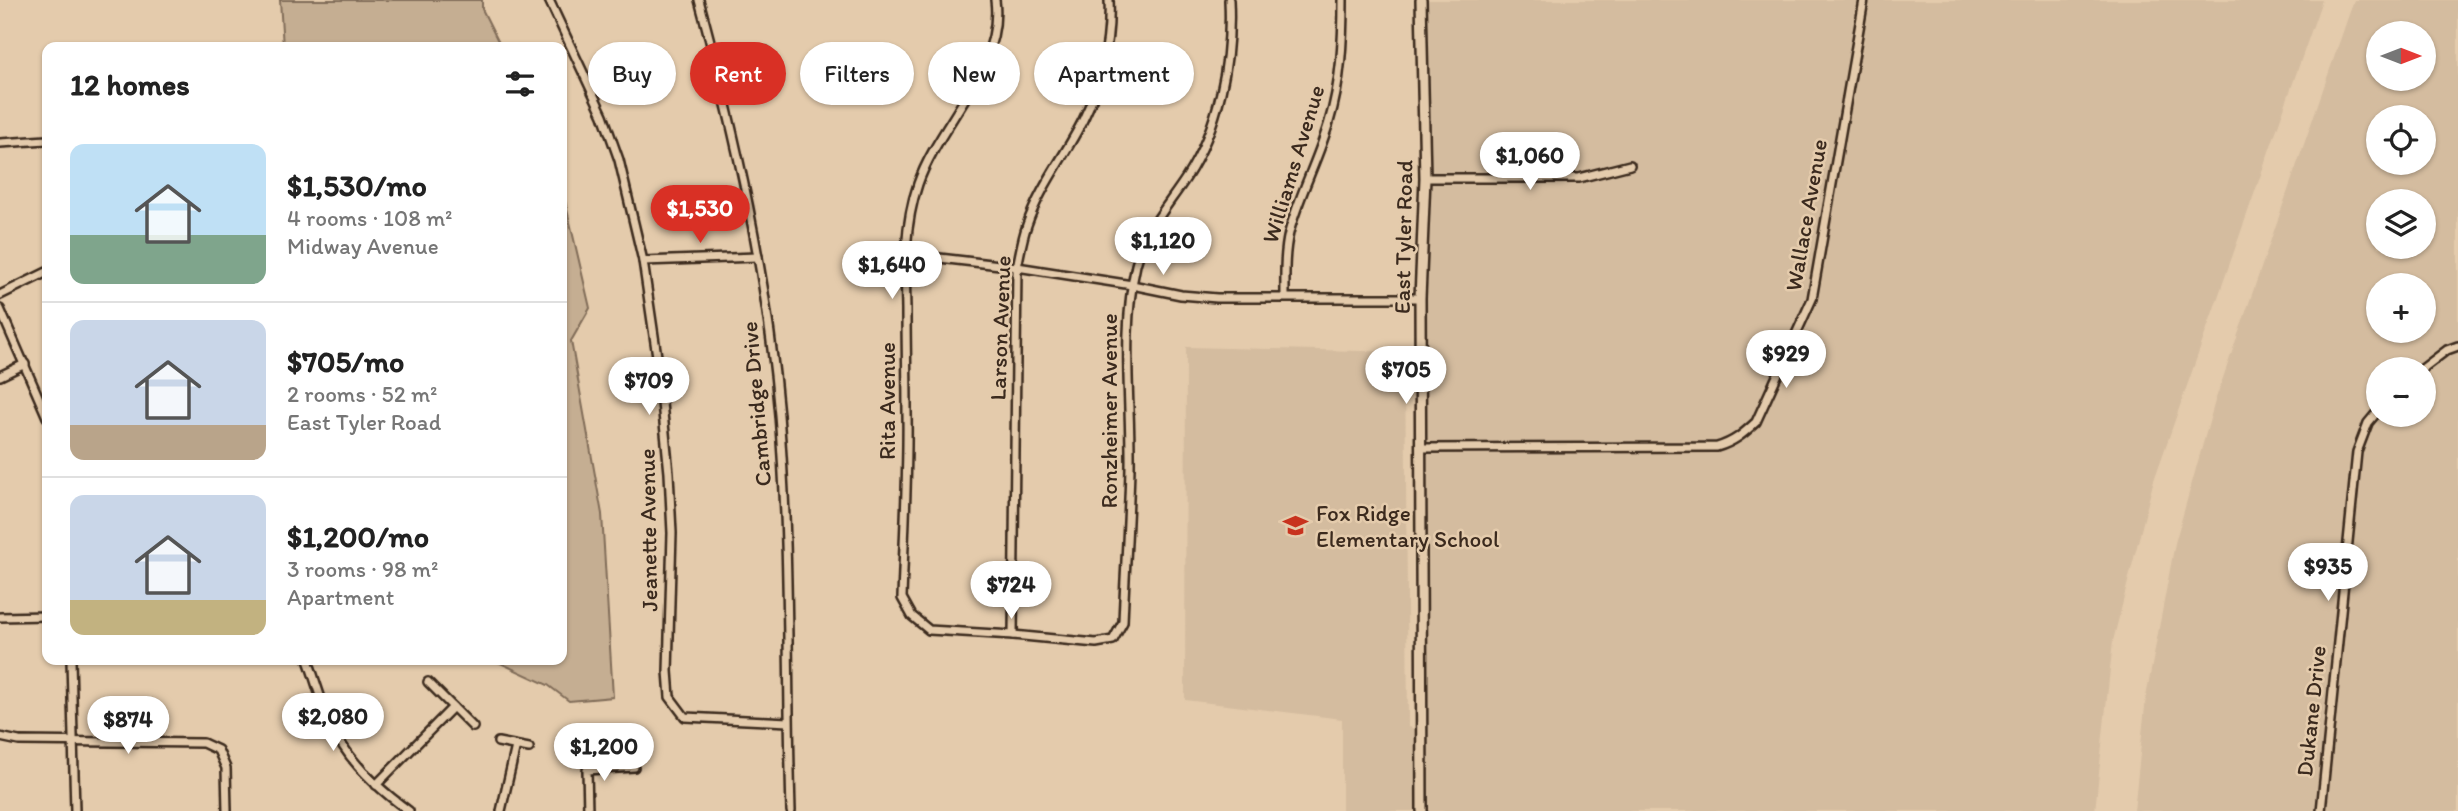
<!DOCTYPE html>
<meta charset="utf-8">
<style>
:root{--surface:#fff;--page:#f6f6f6;--text:#222;--muted:#767676;--line:#e0e0e0;--accent:#d93025}
body{margin:0;font-family:Itim,sans-serif;background:var(--page);color:var(--text);height:100vh;display:flex;flex-direction:column;font-size:26px;white-space:nowrap}
*{box-sizing:border-box;margin:0}
p{font-size:23px;color:var(--muted)}
.icon{flex:none;width:38px;height:38px;fill:none;stroke:currentColor;stroke-width:2;stroke-linecap:round;stroke-linejoin:round}
.map{position:relative;flex:1;overflow:hidden}
.details{position:absolute;left:42px;top:42px;width:525px;height:623px;display:flex;flex-direction:column;background:var(--surface);border-radius:14px;box-shadow:0 2px 5px #0004}
.details>*{flex:none}
.guide{position:absolute;left:588px;top:42px;width:665px;height:63px;display:flex;gap:14px}
.needle{width:46px;rotate:90deg}
.controls{position:absolute;left:2366px;top:21px;display:grid;gap:14px}
.controls a{display:grid;place-items:center;width:70px;height:70px;border-radius:50%;background:var(--surface);box-shadow:0 2px 5px #0004;font-size:35px}
.price{position:absolute;translate:-50% -60px;padding:0 16px;border-radius:24px;background:#fff;color:#222;font-size:23px;line-height:46px;filter:drop-shadow(0 2px 4px #0008)}
.price::after{content:'';position:absolute;left:50%;top:42px;width:21px;height:16px;margin-left:-10px;background:inherit;clip-path:polygon(0 0,100% 0,50% 100%)}
.price.active{background:var(--accent);color:#fff}
ul{padding:0;list-style:none}
li{display:flex;align-items:center;gap:21px;height:175px;padding:0 28px}
li+li{border-top:2px solid var(--line)}
li span{display:grid;place-items:center;flex:none;width:196px;height:140px;border-radius:14px;color:#555}
li>.icon{margin-inline-start:auto}
span .icon{width:84px;height:84px;fill:#fffc;stroke-width:1}
li b{font-size:30px}
h2{display:flex;justify-content:space-between;align-items:center;height:84px;padding:0 28px;font-size:30px}
.pill{padding:0 24px;border-radius:32px;background:var(--surface);box-shadow:0 2px 5px #0004;font-size:24px;line-height:63px}
.pill.active{background:var(--accent);color:#fff}
.map>svg:first-child{display:block}
.built{fill:#d4bc9f;fill-rule:evenodd}
.green{fill:#c5ae92;stroke:#806c58;stroke-width:2}
.lines{fill:none;stroke-linecap:round;stroke-linejoin:round}
.minor-casing{stroke:#3b2a1e;stroke-width:12}
.tertiary-casing{stroke:#3b2a1e;stroke-width:14}
.minor{stroke:#e4cbac;stroke-width:7}
.tertiary{stroke:#e4cbac;stroke-width:9}
.labels{text-anchor:middle;stroke-width:5;stroke-linejoin:round;paint-order:stroke}
.street-label{font-size:23px;fill:#3b2a1e;stroke:#e4cbac}
.poi-label{font-size:23px;fill:#3b2a1e;stroke:#e4cbac;text-anchor:start}
</style>
<div class="map">
<svg width="2458" height="811" viewBox="0 0 2458 811">
<rect width="100%" height="100%" fill="#e4cbac"/>
<filter id="ink" filterUnits="userSpaceOnUse"><feTurbulence type="fractalNoise" baseFrequency=".0143" numOctaves="2"/><feDisplacementMap in="SourceGraphic" scale="14" xChannelSelector="R" yChannelSelector="G"/><feConvolveMatrix kernelMatrix="1 2 1 2 8 2 1 2 1" color-interpolation-filters="sRGB"/></filter>
<g filter="url(#ink)">
<g class="built">
<polygon points="1424,0 2322,0 2153,483 2113,641 2095,811 1428,811"/>
<path d="M2354,0H2458V811H2134L2146,697L2175,543L2215,401ZM2378,33H2424V79H2378ZM2378,117H2424V163H2378ZM2378,201H2424V247H2378ZM2378,285H2424V331H2378ZM2378,369H2424V415H2378Z"/>
<polygon points="1186,347 1405,352 1408,727 1417,729 1417,811 1342,811 1342,719 1185,700"/>
</g>
<g class="green">
<polygon points="280,0 482,0 482,9 501,47 283,47"/>
<polygon points="562,188 590,308 571,341 602,514 613,697 569,701 548,685 494,660 562,660"/>
</g>
<g class="lines">
<defs>
<g id="minor">
<polyline points="549,0 603,115 619,160 643,261 658,363 669,473 672,533 668,671 670,697 685,717 788,722"/>
<path d="M699,0C736,136 767,274 779,415C790,546 787,679 791,811"/>
<path d="M995,0C1004,67 939,123 918,184C904,225 905,267 906,310C906,344 907,378 907,412C908,474 904,536 902,598L912,616L929,630L1013,635L1096,643L1113,640L1123,622C1125,570 1129,519 1130,467C1131,401 1121,331 1136,265C1144,232 1167,207 1186,178C1219,127 1232,60 1229,0"/>
<polyline points="716,63 766,51"/>
<polyline points="0,143 47,140"/>
<polyline points="1425,178 1579,178 1630,165"/>
<polyline points="905,254 1017,267 1132,285 1181,295 1217,298 1420,298"/>
<polyline points="643,261 758,257"/>
<polyline points="0,295 47,272"/>
<path d="M1285,297C1285,276 1284,254 1289,233C1299,195 1318,160 1329,122C1341,83 1343,41 1343,0"/>
<polyline points="0,309 47,417"/>
<polyline points="2422,369 2447,350 2458,346"/>
<polyline points="0,376 25,364"/>
<path d="M1421,448L1717,447C1734,442 1743,434 1756,422L1812,299L1864,0"/>
<polyline points="0,617 47,616"/>
<path d="M1013,635L1017,267C1020,254 1022,239 1027,225C1040,187 1065,156 1083,120C1101,83 1111,42 1109,0"/>
<polyline points="71,660 75,811"/>
<path d="M308,660C315,679 320,698 328,717C342,755 377,788 409,811"/>
<polyline points="428,682 473,727"/>
<polyline points="0,737 19,741 203,743 218,750 226,768 227,811"/>
<polyline points="498,742 529,748"/>
<polyline points="376,785 453,707"/>
<polyline points="501,811 516,746"/>
<polyline points="588,811 587,770 634,767"/>
<polyline points="2321,811 2357,452 2368,423 2378,411"/>
</g>
<polyline id="tertiary" points="1421,0 1425,178 1420,298 1422,811"/>
</defs>
<use href="#minor" class="minor-casing"/>
<use href="#tertiary" class="tertiary-casing"/>
<use href="#minor" class="minor"/>
<use href="#tertiary" class="tertiary"/>
</g>
</g>
<defs>
<symbol id="school-bare" viewBox="-9 -9 18 18"><path d="M0-5L7-2L0 1L-7-2ZM-4 1L0 2.5L4 1V4Q0 6-4 4Z" fill="#c8321e" stroke="#e4cbac" stroke-width="2.5" paint-order="stroke"/></symbol>
</defs>
<g fill-rule="evenodd">
<use href="#school-bare" x="1278" y="508" width="35" height="35"/>
</g>
<g class="labels">
<g class="street-label">
<text transform="translate(1293 164) rotate(-73)" y="8">Williams Avenue</text>
<text transform="translate(1806 215) rotate(-80)" y="8">Wallace Avenue</text>
<text transform="translate(1403 237) rotate(-89)" y="8">East Tyler Road</text>
<text transform="translate(1000 328) rotate(-88)" y="8">Larson Avenue</text>
<text transform="translate(887 401) rotate(-90)" y="8">Rita Avenue</text>
<text transform="translate(756 404) rotate(-95)" y="8">Cambridge Drive</text>
<text transform="translate(1109 411) rotate(-90)" y="8">Ronzheimer Avenue</text>
<text transform="translate(648 530) rotate(-91)" y="8">Jeanette Avenue</text>
<text transform="translate(2311 711) rotate(-84)" y="8">Dukane Drive</text>
</g>
<g class="poi-label">
<text x="1316" y="521">Fox Ridge<tspan x="1316" dy="26">Elementary School</tspan></text>
</g>
</g>
</svg>
<div class="controls">
<a><svg class="needle" viewBox="-14 -14 28 28"><path d="M0-13l5 13h-10z" fill="#e53935"/><path d="M0 13l5-13h-10z" fill="#767676"/></svg></a>
<a><svg class="icon" aria-label="locate" viewBox="0 0 24 24"><circle cx="12" cy="12" r="6"/><path d="M12 2v4M12 18v4M2 12h4M18 12h4"/></svg></a>
<a><svg class="icon" aria-label="layers" viewBox="0 0 24 24"><path d="M12 4l9 5-9 5-9-5zM3 14l9 5 9-5"/></svg></a>
<a>+</a>
<a>−</a>
</div>
<b class="price" style="left:1530px;top:192px">$1,060</b>
<b class="price active" style="left:700px;top:245px">$1,530</b>
<b class="price" style="left:1163px;top:277px">$1,120</b>
<b class="price" style="left:892px;top:301px">$1,640</b>
<b class="price" style="left:1786px;top:390px">$929</b>
<b class="price" style="left:1406px;top:406px">$705</b>
<b class="price" style="left:649px;top:417px">$709</b>
<b class="price" style="left:2328px;top:603px">$935</b>
<b class="price" style="left:1011px;top:621px">$724</b>
<b class="price" style="left:333px;top:753px">$2,080</b>
<b class="price" style="left:128px;top:756px">$874</b>
<b class="price" style="left:604px;top:783px">$1,200</b>
<div class="guide">
<a class="pill">Buy</a>
<a class="pill active">Rent</a>
<a class="pill">Filters</a>
<a class="pill">New</a>
<a class="pill">Apartment</a>
</div>
<section class="details">
<h2>12 homes<svg class="icon" aria-label="filters" viewBox="0 0 24 24"><path d="M4 7h16M4 17h16"/><circle cx="9" cy="7" r="2"/><circle cx="15" cy="17" r="2"/></svg></h2>
<ul>
<li><span style="background:linear-gradient(#bfe0f5 65%,#7fa58c 0)"><svg class="icon" aria-label="home" viewBox="0 0 24 24"><path d="M3 11l9-7 9 7M6 9v11h12V9"/></svg></span><div><b>$1,530/mo</b><p>4 rooms · 108 m²</p><p>Midway Avenue</p></div></li>
<li><span style="background:linear-gradient(#c9d6e8 75%,#b9a48a 0)"><svg class="icon" aria-label="home" viewBox="0 0 24 24"><path d="M3 11l9-7 9 7M6 9v11h12V9"/></svg></span><div><b>$705/mo</b><p>2 rooms · 52 m²</p><p>East Tyler Road</p></div></li>
<li><span style="background:linear-gradient(#c9d6e8 75%,#c2b280 0)"><svg class="icon" aria-label="home" viewBox="0 0 24 24"><path d="M3 11l9-7 9 7M6 9v11h12V9"/></svg></span><div><b>$1,200/mo</b><p>3 rooms · 98 m²</p><p>Apartment</p></div></li>
</ul>
</section>
</div>
